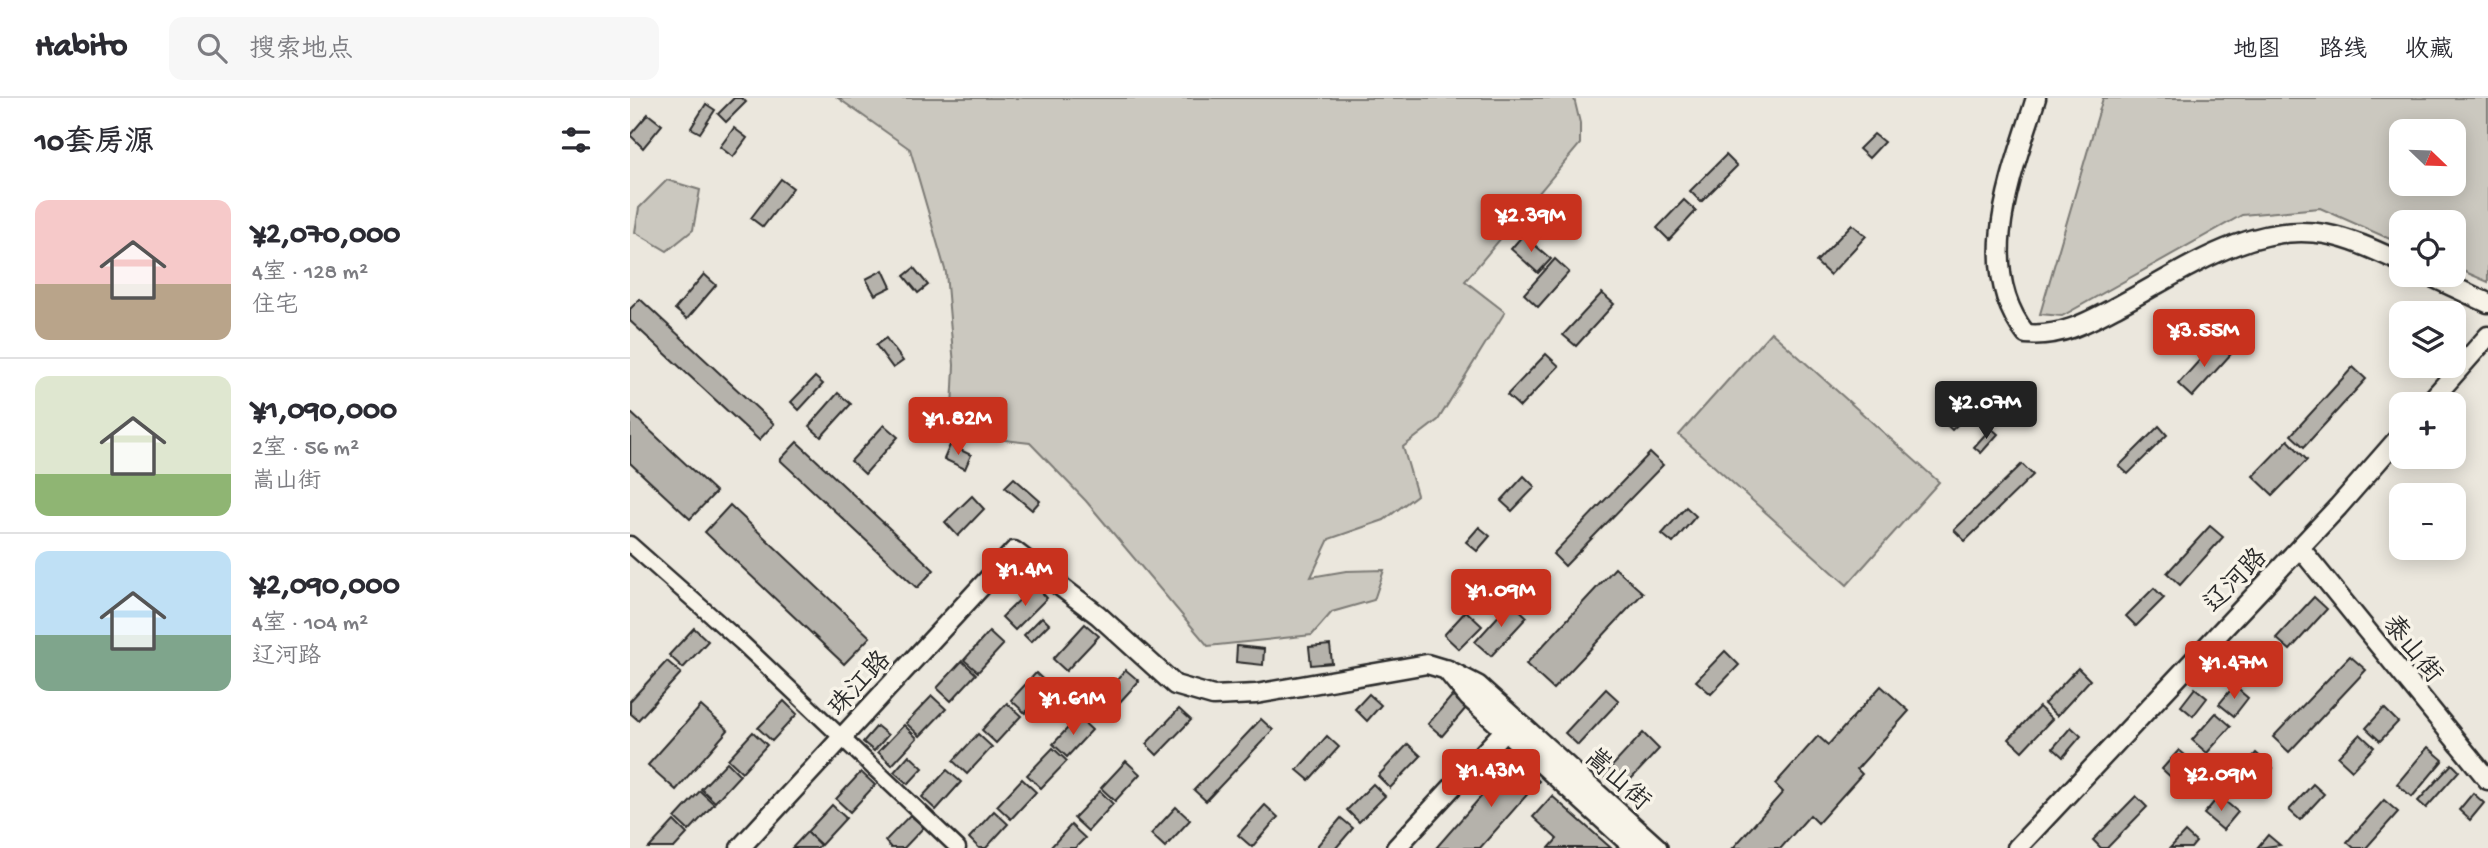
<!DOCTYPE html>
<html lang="zh">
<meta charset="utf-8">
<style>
:root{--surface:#fff;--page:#f7f7f7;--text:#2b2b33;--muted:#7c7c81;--line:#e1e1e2;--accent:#c8321e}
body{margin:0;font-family:"Gochi Hand","LXGW WenKai TC",sans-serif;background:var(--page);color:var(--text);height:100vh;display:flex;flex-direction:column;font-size:26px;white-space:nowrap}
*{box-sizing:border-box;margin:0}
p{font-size:23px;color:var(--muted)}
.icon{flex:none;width:38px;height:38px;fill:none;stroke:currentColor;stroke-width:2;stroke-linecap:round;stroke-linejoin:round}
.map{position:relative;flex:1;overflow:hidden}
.details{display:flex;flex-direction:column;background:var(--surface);width:630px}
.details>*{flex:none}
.needle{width:46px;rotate:113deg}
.fabs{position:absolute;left:1759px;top:21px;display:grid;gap:14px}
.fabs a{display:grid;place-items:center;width:77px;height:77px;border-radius:14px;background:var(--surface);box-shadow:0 4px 18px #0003;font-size:35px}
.price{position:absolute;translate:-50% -60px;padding:0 16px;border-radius:7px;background:var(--accent);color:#fff;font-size:23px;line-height:46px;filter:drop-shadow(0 2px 4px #0008)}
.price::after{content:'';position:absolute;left:50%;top:42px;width:21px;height:16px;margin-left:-10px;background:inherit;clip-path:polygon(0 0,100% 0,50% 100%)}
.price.active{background:#222;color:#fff}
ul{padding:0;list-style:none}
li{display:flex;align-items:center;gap:21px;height:175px;padding:0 35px}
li+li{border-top:2px solid var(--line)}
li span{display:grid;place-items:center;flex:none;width:196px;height:140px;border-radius:14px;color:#555}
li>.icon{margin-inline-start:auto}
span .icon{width:84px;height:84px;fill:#fffc;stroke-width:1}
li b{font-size:30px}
h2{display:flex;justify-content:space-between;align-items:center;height:84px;padding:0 35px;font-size:30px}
header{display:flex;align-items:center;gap:42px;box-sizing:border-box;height:98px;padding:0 35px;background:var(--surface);border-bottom:2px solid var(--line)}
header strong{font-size:33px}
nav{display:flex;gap:38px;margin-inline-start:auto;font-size:24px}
.search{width:490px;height:63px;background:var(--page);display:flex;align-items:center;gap:18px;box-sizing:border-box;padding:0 24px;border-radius:14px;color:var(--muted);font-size:26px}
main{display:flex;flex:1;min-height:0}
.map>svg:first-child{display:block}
.green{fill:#cbc8bf;stroke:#7b7a75;stroke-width:2;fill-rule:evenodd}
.building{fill:#b5b2ab;stroke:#2b2b2b;stroke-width:2}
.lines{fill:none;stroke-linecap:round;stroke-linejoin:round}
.minor-casing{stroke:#2b2b2b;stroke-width:19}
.tertiary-casing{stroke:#2b2b2b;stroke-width:23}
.secondary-casing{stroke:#2b2b2b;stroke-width:24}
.minor{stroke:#f7f3e8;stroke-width:14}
.tertiary{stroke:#f7f3e8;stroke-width:18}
.secondary{stroke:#f7f3e8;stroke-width:19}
.labels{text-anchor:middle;stroke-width:7;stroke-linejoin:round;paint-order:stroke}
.street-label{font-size:26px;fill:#2b2b2b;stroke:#f7f3e8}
</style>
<header>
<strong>Habito</strong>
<div class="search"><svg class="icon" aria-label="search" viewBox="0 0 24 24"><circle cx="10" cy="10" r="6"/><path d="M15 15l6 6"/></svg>搜索地点</div>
<nav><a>地图</a><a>路线</a><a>收藏</a></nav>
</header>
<main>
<section class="details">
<h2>10套房源<svg class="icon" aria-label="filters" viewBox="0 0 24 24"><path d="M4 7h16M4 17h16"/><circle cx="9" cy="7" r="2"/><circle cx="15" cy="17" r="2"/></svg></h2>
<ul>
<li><span style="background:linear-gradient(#f6c9c9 60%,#b9a48a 0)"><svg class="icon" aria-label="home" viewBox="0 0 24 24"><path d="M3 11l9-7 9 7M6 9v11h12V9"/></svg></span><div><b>¥2,070,000</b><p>4室 · 128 m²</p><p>住宅</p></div></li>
<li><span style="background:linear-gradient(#dfe7d0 70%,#8fb573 0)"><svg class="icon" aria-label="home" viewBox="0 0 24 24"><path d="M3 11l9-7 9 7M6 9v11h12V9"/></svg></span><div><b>¥1,090,000</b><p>2室 · 56 m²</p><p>嵩山街</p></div></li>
<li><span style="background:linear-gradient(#bfe0f5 60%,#7fa58c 0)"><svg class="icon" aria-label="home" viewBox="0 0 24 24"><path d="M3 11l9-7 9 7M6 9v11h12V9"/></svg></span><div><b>¥2,090,000</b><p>4室 · 104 m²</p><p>辽河路</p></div></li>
</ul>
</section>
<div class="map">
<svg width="1858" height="750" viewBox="0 0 1858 750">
<rect width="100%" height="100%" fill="#ebe7dd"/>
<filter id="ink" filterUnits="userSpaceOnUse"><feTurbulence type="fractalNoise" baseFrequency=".0143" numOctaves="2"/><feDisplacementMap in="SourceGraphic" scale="14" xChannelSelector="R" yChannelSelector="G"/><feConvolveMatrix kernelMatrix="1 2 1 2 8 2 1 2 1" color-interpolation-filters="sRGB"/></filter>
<g filter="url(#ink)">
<g class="green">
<polygon points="208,0 944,0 950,25 950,46 835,183 875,214 808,322 773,349 787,397 754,422 699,441 681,479 716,473 754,472 744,502 702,514 682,537 578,548 456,403 400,345 366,341 322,311 324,267 316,175 280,51"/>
<path d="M1473,0H1858V184L1824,169V124H1771V146L1690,110L1612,117L1432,218L1410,216ZM1771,33H1824V86H1771Z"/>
<polygon points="37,82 70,92 63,132 37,153 5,134 9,110"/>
<polygon points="1141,234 1309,384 1217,487 1049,337"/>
</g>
<g class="building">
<polygon points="104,0 112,0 116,4 96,24 88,16"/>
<polygon points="76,6 85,12 70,35 61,30"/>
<polygon points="18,16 32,27 13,50 0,37"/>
<polygon points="104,30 117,40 103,59 90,49"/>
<polygon points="1244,36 1254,44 1239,60 1229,51"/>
<polygon points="1096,57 1107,68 1071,104 1060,93"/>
<polygon points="151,81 163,90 133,129 121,120"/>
<polygon points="1054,102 1066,113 1039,142 1027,130"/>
<polygon points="1222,126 1236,138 1200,177 1186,164"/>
<polygon points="893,137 921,161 908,175 881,151"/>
<polygon points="925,161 939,174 908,209 894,196"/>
<polygon points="284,170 298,187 288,195 274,178"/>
<polygon points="253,172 261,189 245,197 236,181"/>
<polygon points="74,176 86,187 57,221 45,211"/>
<polygon points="972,195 984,206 946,248 933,237"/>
<polygon points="10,201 144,326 129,342 0,223 0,211"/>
<polygon points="256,240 273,263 263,270 246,247"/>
<polygon points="1587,243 1601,256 1562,299 1548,286"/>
<polygon points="916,256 929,268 890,309 877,297"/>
<polygon points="1723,269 1736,281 1674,349 1661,337"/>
<polygon points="185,279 193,286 169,312 161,304"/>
<polygon points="208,295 221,306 191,339 179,328"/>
<polygon points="1327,306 1338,317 1322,332 1311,322"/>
<polygon points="0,314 86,394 60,421 0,365"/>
<polygon points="300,314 315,330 306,338 291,322"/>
<polygon points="254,327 268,339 235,376 221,363"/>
<polygon points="1529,328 1537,337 1498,376 1489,368"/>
<polygon points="1361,330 1368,336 1351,355 1344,349"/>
<polygon points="1658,342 1677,362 1643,397 1623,378"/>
<polygon points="167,344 304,472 287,490 150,362"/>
<polygon points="320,347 341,357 335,371 314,361"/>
<polygon points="1020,355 1033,367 935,468 923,456"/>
<polygon points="1392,366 1403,377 1335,443 1324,432"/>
<polygon points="894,378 905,389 882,413 871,403"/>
<polygon points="384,380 410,403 402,412 375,389"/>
<polygon points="342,398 354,411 328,438 315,424"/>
<polygon points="100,407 240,539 214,566 75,434"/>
<polygon points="1056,409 1066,418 1043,445 1032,436"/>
<polygon points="1580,428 1593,439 1550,487 1537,475"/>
<polygon points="849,429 860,438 847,453 836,444"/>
<polygon points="985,470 1013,495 923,591 896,566"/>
<polygon points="405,487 417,500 385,532 372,519"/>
<polygon points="1524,490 1534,500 1506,528 1496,518"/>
<polygon points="1684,499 1697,511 1660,552 1646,540"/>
<polygon points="881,504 897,519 861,558 845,544"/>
<polygon points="836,513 852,528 829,551 814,537"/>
<polygon points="412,519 419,526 401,544 394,537"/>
<polygon points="455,526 469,538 436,573 423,561"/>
<polygon points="64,530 78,543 53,570 39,557"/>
<polygon points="359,534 373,547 348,574 334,562"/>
<polygon points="700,547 702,565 681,567 679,549"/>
<polygon points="607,548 634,551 633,567 606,564"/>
<polygon points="1637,550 1652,563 1632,587 1617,575"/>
<polygon points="1095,553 1109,567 1081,596 1066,583"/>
<polygon points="1720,558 1736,572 1659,654 1643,639"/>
<polygon points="37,563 51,575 8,622 0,615 0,603"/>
<polygon points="332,563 346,576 321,603 307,590"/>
<polygon points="1448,570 1460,582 1427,618 1414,606"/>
<polygon points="496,572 509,583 478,617 466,605"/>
<polygon points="406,575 420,588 395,615 381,602"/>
<polygon points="1251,588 1279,613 1227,671 1232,676 1188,725 1180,717 1151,750 1103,750 1153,694 1145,686 1188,638 1198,647"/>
<polygon points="1604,588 1618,600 1604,618 1589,606"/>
<polygon points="1565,590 1577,600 1563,618 1551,608"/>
<polygon points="976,591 989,603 948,647 935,635"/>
<polygon points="739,596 751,607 737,623 725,611"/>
<polygon points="302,598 316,611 290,638 276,625"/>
<polygon points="822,598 836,610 812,638 798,626"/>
<polygon points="154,603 167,616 142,643 128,630"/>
<polygon points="377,605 391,618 366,645 352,632"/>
<polygon points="71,608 98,632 46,692 18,667"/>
<polygon points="1409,609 1422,621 1392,653 1379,641"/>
<polygon points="1754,610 1768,624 1750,643 1736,630"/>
<polygon points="549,611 561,622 527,657 516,646"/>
<polygon points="1586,615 1601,628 1577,655 1562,642"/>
<polygon points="448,619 462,632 437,659 423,646"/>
<polygon points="631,621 643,632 576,703 564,692"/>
<polygon points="274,627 287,640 262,667 248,654"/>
<polygon points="247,628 258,637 244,653 233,644"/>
<polygon points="1441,629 1451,638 1433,659 1423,650"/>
<polygon points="123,634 137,647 112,674 98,661"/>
<polygon points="1013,635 1029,651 989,694 973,678"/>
<polygon points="348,636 362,649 337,676 323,663"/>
<polygon points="1730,636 1744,649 1722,672 1708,659"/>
<polygon points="697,638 709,649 679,682 667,672"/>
<polygon points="778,646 791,658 760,690 748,678"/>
<polygon points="1798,649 1813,662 1782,699 1767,686"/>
<polygon points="423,650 437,663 411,690 397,677"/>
<polygon points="1549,652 1561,662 1544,682 1532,671"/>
<polygon points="1626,655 1643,670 1621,696 1604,681"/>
<polygon points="279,657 293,670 278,686 264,674"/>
<polygon points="884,661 909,683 850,750 806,750"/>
<polygon points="496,663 510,676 485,703 471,690"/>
<polygon points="97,664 110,677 85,704 71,691"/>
<polygon points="1822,666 1829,673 1796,710 1788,703"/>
<polygon points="317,672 331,684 306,712 292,699"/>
<polygon points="231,674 245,687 220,714 206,701"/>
<polygon points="392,681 406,694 381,721 367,708"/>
<polygon points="743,686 755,698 729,724 717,712"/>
<polygon points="1683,686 1694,696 1670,722 1659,712"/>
<polygon points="70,693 84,706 59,733 45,720"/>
<polygon points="470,693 483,706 458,733 444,720"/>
<polygon points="1843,695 1854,705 1840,722 1829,712"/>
<polygon points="922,698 981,750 919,750 927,741 903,719"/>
<polygon points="1506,698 1517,709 1477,750 1471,750 1463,742"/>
<polygon points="1589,698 1608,714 1593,732 1574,716"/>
<polygon points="1754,702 1768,714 1736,750 1724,750 1717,744"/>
<polygon points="202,707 216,720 191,747 177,734"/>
<polygon points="635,707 648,719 622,749 608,737"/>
<polygon points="546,709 560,722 535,749 521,736"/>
<polygon points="364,713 378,726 356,750 349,750 339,740"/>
<polygon points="280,717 294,729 274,750 261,750 255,743"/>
<polygon points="711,720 723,730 706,750 690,750 687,748"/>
<polygon points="44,723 57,736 44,750 19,750"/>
<polygon points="441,727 455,740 445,750 420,750"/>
<polygon points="177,734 190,747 187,750 162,750"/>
<polygon points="1555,734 1566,744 1561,750 1540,750"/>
<polygon points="1638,737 1650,747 1627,750"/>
</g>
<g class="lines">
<defs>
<polyline id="minor" points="0,446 112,545 328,750"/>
<g id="tertiary">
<path d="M1406,0C1384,72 1342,168 1396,236C1431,239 1456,225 1486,209C1551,175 1619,123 1695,136C1722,141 1747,153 1771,164"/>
<polyline points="1798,177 1858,205"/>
<polyline points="1798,306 1858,238"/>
<polyline points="1670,450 1858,682"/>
<polyline points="110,750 384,453 468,517 545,587 583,598 626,596 797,566 817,572"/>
<polyline points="766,750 885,621"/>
<polyline points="1387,750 1708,409 1771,337"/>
</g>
<polyline id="secondary" points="1005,750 839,599 817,572 848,588 1027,750"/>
</defs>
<use href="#minor" class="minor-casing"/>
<use href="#tertiary" class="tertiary-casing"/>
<use href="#secondary" class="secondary-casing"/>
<use href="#minor" class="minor"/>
<use href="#tertiary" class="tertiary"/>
<use href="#secondary" class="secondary"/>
</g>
</g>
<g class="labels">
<g class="street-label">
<text transform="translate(1604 481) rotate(-46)" y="9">辽河路</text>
<text transform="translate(1784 550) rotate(51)" y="9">泰山街</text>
<text transform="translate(228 584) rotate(-47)" y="9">珠江路</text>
<text transform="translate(989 680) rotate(42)" y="9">嵩山街</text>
</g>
</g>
</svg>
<div class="fabs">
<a><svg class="needle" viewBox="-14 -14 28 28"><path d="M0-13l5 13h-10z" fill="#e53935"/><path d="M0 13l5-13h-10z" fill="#7c7c81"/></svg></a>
<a><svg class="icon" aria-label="locate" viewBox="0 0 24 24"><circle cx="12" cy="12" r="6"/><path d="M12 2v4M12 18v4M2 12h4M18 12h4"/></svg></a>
<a><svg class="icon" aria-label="layers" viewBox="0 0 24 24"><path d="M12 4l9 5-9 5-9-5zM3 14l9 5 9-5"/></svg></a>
<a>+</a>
<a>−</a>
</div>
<b class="price" style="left:901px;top:156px">¥2.39M</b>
<b class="price" style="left:1574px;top:271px">¥3.55M</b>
<b class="price active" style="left:1356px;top:343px">¥2.07M</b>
<b class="price" style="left:328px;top:359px">¥1.82M</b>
<b class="price" style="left:395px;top:510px">¥1.4M</b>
<b class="price" style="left:871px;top:531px">¥1.09M</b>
<b class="price" style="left:1604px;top:603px">¥1.47M</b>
<b class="price" style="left:443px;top:639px">¥1.61M</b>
<b class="price" style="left:861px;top:711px">¥1.43M</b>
<b class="price" style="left:1591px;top:715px">¥2.09M</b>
</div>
</main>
